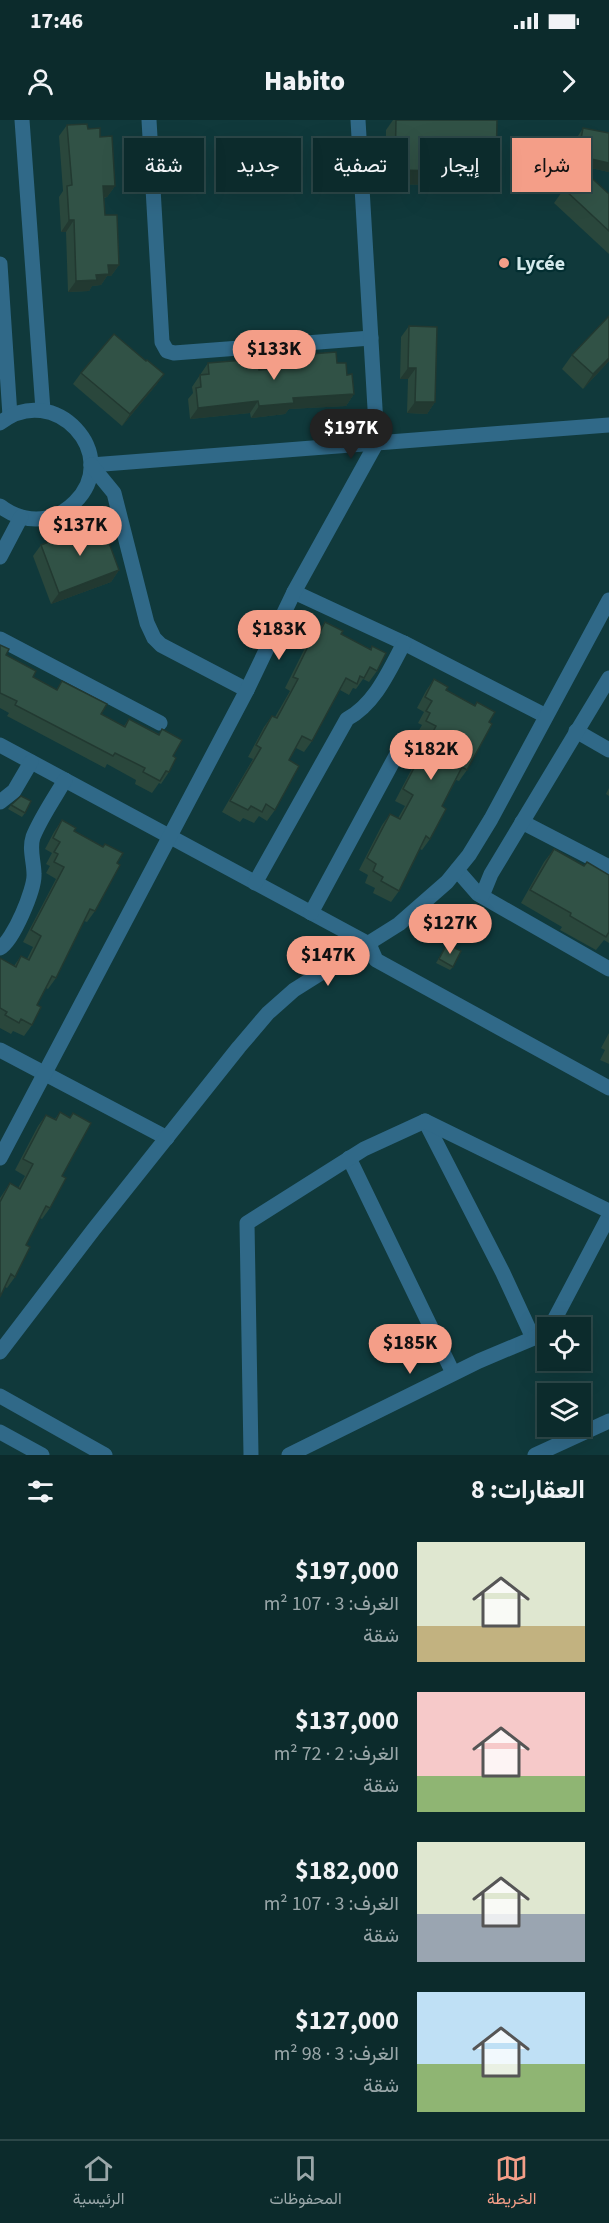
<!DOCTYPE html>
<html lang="ar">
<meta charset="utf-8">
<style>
:root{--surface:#0c2b2c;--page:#1a3738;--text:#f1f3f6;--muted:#9aa7a9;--line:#2c4748;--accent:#f49e88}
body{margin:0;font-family:"Source Sans 3",Vazirmatn,sans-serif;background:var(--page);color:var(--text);direction:rtl;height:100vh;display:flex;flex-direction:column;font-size:22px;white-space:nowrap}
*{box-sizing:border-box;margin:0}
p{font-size:20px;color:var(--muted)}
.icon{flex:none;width:33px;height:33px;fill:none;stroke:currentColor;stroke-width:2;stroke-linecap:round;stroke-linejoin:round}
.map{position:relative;height:1335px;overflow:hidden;direction:ltr}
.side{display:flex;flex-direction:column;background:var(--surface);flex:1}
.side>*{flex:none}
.banner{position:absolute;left:18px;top:18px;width:573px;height:54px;direction:rtl;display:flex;gap:12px}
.buttons{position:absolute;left:537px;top:1197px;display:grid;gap:12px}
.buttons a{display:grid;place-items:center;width:54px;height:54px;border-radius:0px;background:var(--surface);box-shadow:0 6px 24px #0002,0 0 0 2px var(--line);font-size:30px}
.price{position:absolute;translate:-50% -51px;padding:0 14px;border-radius:21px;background:var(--accent);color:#111;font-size:20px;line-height:39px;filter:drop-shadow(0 2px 3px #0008)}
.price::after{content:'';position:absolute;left:50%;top:36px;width:18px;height:14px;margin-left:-9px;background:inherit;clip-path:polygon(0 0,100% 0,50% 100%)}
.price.selected{background:#222;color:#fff}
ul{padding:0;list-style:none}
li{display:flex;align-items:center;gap:18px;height:150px;padding:0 24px}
li span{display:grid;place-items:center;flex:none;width:168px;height:120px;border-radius:0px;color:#555}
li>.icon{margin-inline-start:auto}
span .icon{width:72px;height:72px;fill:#fffc;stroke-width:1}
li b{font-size:26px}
h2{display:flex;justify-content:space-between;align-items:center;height:72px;padding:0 24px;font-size:26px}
.pill{padding:0 21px;border-radius:0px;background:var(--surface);box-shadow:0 6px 24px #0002,0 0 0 2px var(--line);font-size:21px;line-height:54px}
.pill.selected{background:var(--accent);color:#111}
.status{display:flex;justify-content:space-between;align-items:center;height:42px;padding:0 30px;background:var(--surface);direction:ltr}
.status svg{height:16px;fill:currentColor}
header{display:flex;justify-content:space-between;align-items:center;height:78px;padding:0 24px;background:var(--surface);font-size:27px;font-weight:800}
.tab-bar{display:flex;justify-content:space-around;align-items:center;height:84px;border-top:2px solid var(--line);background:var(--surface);font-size:16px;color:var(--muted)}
.tab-bar a{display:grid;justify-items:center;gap:3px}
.tab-bar .selected{color:var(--accent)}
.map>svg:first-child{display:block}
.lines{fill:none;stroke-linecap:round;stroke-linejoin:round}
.minor{stroke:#306988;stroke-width:15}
.wall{fill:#2a473c}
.shaded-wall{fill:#223931}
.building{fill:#315246;stroke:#223931;stroke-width:1.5}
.poi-dot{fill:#f49e88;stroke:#032e31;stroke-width:2}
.labels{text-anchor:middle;stroke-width:4.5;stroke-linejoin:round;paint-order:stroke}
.poi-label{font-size:20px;font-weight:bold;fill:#d4e9eb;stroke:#032e31;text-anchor:start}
</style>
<div class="status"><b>17:46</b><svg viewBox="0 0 49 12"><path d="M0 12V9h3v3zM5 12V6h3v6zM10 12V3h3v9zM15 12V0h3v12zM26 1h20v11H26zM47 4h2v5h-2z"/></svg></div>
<header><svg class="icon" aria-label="forward" viewBox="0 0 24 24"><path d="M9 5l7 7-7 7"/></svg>Habito<svg class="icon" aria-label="person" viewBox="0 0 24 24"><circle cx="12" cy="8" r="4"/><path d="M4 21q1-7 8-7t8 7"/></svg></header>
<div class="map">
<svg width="609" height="1335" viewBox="0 0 609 1335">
<rect width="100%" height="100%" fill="#10393b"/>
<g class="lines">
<g class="minor">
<polyline points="22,0 43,290"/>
<polyline points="149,0 162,222 167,231 174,233 371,218"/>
<polyline points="0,144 10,296"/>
<path d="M0,303C54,260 123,335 75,382C67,390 58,396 47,398C30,401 14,397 0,386"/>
<polyline points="91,345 609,305"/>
<polyline points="91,345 114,373 147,503 154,518 161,525 247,570"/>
<polyline points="0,437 21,397"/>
<polyline points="294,472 404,523 546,596"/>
<polyline points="0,519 160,603"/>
<polyline points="576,611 609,630"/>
<polyline points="0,625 369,824 376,840 609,968"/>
<polyline points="0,682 14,671 31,642"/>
<polyline points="522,702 609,747"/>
<polyline points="457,750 478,774 609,849"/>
<path d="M255,763L347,599C375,584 389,551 404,523"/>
<polyline points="482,776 491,754 609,558"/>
<polyline points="311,793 398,632"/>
<path d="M0,828C13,821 35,769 34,754C34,742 29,729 33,717C40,699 55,677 65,660"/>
<polyline points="0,930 167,1018"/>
<polyline points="425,1001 503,1153 533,1218"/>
<polyline points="0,1038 247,570 294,472 377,322 358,0"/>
<polyline points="349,1038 453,1253"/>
<polyline points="550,1208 609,1096"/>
<polyline points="0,1232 94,1109 239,927 268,893 294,870 399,804 447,762 469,735 491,699 609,480"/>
<polyline points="0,1276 105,1335"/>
<polyline points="0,1312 42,1335"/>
<polyline points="251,1335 247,1103 364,1029 425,1001 609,1091"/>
<polyline points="289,1335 479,1241 548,1212"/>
<polyline points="535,1335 609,1301"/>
</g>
</g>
<g class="wall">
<polygon points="393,0 497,0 496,52 486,66 385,64 386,10"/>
<polygon points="67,5 88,9 100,17 115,66 107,77 104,78 105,95 119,145 111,156 107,156 101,165 92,166 89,171 68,172 66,112 61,112 59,77 63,71 59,16"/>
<polygon points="583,8 609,13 609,52 572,44 578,16"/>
<polygon points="564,69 609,74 609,134 554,83"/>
<polygon points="609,196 609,241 583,269 562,249 572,235"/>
<polygon points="409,206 435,282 427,294 407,293 408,259 400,259 401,217"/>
<polygon points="286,236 337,243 347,255 354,274 346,286 289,289 285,294 251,298 250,293 190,299 188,279 193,273 192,267 208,243 259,250 278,248"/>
<polygon points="146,241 164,254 156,265 122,306 73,264 81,253"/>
<polygon points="41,425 119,450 111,462 51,484 33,436"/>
<polygon points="325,502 341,514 370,529 372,526 377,551 369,562 363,559 356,569 353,568 349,575 340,570 312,621 304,632 296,628 289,640 275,690 267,701 259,696 254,703 243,698 240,702 222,692 253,639 248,637 264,607 272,596 275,597 290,571 285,568 308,522 316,510 318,511"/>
<polygon points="0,525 6,535 33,557 56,570 62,561 101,594 124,606 129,599 159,614 162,609 173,636 169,652 161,664 159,663 152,673 135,664 136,660 107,644 105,648 7,596 9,593 0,588"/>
<polygon points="434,559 446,570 489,602 467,650 459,661 456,660 442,686 430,719 422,730 420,729 399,771 391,782 373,773 375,768 365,763 368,755 359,750 382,705 390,694 398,698 405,686 395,681 428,618 418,612 422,605 418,603 424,592 417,588 426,571"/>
<polygon points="609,668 609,676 606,674"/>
<polygon points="11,685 25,693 22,697 8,689"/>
<polygon points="62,700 74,711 103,727 105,724 117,743 95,791 87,802 84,801 56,858 48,869 46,868 37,885 32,905 24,916 13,911 11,914 0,908 0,838 14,846 21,836 27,839 33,827 23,822 56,759 46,753 50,746 46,744 52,733 45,729 54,712"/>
<polygon points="554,729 584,746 609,755 609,823 604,820 596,830 560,810 562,807 521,783 544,742"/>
<polygon points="447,824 453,847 450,850 436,843"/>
<polygon points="609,913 609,944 600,940 605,930 601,928"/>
<polygon points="60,992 70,997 73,993 62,1056 50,1088 42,1099 40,1098 26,1125 15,1157 7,1168 5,1167 0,1177 0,1078 10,1063 18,1068 25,1056 15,1050 38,1006 46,995 55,999"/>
</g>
<g class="shaded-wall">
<polygon points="578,36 609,43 609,52 572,44"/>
<polygon points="395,50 496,52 486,66 385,64"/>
<polygon points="103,66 115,66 107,77 95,78"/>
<polygon points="69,100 74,100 66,112 61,112"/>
<polygon points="108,145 119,145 111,156 107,156 101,165 92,166 89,171 68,172 76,161 96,155"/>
<polygon points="609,238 609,241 583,269 593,254"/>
<polygon points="408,248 416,248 408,259 400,259"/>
<polygon points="164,254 156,265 122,306 130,294"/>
<polygon points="354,274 346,286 289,289 285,294 251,298 259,286 293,278"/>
<polygon points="258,281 250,293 190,299 198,288"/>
<polygon points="415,282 435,282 427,294 407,293"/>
<polygon points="119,450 111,462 51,484 59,473"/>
</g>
<g class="building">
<polygon points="396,0 497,0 496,52 395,50"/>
<polygon points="87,4 88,9 100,8 100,17 112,16 115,66 103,66 105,95 117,95 119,145 108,145 109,154 96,155 97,160 76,161 74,100 69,100 67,66 72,65 67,5"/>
<polygon points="583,8 609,13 609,43 578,36"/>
<polygon points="582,49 609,74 609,111 564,69"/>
<polygon points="609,196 609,238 593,254 572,235"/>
<polygon points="409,206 437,207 435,282 415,282 416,248 408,248"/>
<polygon points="114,214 146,241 147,240 164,254 130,294 81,253"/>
<polygon points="336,232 337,243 346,243 347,255 352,254 354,274 293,278 294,283 259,286 258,281 198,288 196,268 201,267 200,255 209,254 208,243 257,239 259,250 273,249 287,247 286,236"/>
<polygon points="101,401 119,450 59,473 41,425"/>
<polygon points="325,502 343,511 341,514 371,530 372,526 386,533 377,551 370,547 364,558 360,556 357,564 346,558 312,621 302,616 289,640 299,646 275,690 266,684 262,692 251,686 248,690 230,681 261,628 256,625 272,596 277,598 298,559 293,557 316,510 320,512"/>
<polygon points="0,525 9,529 6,535 36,551 33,557 57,570 62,561 107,584 101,594 125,607 129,599 159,615 162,609 182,620 173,636 176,638 169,652 166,651 160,661 143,652 145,648 115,633 113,636 15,585 17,581 0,573"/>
<polygon points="434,559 448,567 446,570 475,586 477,582 495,592 489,602 492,604 467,650 462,647 442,686 446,689 430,719 426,716 399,771 381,761 383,757 373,751 376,744 367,738 390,694 400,699 413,675 403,669 436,606 426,601 430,593 426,591 432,581 425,577"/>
<polygon points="21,676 31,681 25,693 11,685"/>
<polygon points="62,700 76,708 74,711 103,727 105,724 123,733 117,743 120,745 95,791 90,789 56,858 52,856 37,885 41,887 32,905 21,899 19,903 5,895 7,892 0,888 0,838 16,847 21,836 29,840 41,816 31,810 64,747 54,742 58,734 54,732 60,722 53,718"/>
<polygon points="554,729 584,746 587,742 609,755 609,812 606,817 570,796 571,793 530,770"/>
<polygon points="447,824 461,831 453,847 439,839"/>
<polygon points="60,992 70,998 73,993 91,1003 62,1056 66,1058 50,1088 46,1086 26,1125 30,1127 15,1157 11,1154 0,1177 0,1082 10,1063 20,1069 33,1044 23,1039 46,995 56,1000"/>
</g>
<circle class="poi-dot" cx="504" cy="143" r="6"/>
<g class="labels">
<g class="poi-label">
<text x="516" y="150">Lycée</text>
</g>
</g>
</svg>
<div class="buttons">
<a><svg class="icon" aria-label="locate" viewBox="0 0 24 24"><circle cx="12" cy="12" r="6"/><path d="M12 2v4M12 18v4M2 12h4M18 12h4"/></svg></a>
<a><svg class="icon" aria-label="layers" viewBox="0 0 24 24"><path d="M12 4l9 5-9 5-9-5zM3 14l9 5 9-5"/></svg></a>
</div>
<b class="price" style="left:274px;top:261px">$133K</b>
<b class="price selected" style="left:351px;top:340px">$197K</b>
<b class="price" style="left:80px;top:437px">$137K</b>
<b class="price" style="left:279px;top:541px">$183K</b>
<b class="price" style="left:431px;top:661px">$182K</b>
<b class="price" style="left:450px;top:835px">$127K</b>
<b class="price" style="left:328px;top:867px">$147K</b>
<b class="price" style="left:410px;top:1255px">$185K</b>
<div class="banner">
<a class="pill selected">شراء</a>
<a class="pill">إيجار</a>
<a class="pill">تصفية</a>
<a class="pill">جديد</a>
<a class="pill">شقة</a>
</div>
</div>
<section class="side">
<h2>العقارات: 8<svg class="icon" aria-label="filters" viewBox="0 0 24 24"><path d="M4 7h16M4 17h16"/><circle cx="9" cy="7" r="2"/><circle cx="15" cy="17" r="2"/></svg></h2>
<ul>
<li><span style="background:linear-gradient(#dfe7d0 70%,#c2b280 0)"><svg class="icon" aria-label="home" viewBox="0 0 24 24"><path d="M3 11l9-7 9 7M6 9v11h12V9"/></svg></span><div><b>$197,000</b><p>الغرف: 3 · 107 m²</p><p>شقة</p></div></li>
<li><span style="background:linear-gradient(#f6c9c9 70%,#8fb573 0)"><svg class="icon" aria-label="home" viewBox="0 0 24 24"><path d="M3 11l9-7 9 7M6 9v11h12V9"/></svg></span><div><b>$137,000</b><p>الغرف: 2 · 72 m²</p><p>شقة</p></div></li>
<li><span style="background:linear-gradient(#dfe7d0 60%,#9aa5b1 0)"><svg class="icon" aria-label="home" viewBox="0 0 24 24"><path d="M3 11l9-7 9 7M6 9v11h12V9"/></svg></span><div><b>$182,000</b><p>الغرف: 3 · 107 m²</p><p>شقة</p></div></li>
<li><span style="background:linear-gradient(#bfe0f5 60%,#8fb573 0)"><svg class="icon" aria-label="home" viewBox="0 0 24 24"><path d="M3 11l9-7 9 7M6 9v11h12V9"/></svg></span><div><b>$127,000</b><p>الغرف: 3 · 98 m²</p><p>شقة</p></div></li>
</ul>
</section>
<nav class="tab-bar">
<a class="selected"><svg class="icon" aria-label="map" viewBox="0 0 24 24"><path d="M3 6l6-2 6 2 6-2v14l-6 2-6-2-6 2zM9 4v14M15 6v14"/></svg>الخريطة</a>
<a><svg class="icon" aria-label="saved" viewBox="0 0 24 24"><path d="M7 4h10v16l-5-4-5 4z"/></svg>المحفوظات</a>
<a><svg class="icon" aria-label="home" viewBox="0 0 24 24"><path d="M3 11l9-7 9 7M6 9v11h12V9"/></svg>الرئيسية</a>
</nav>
